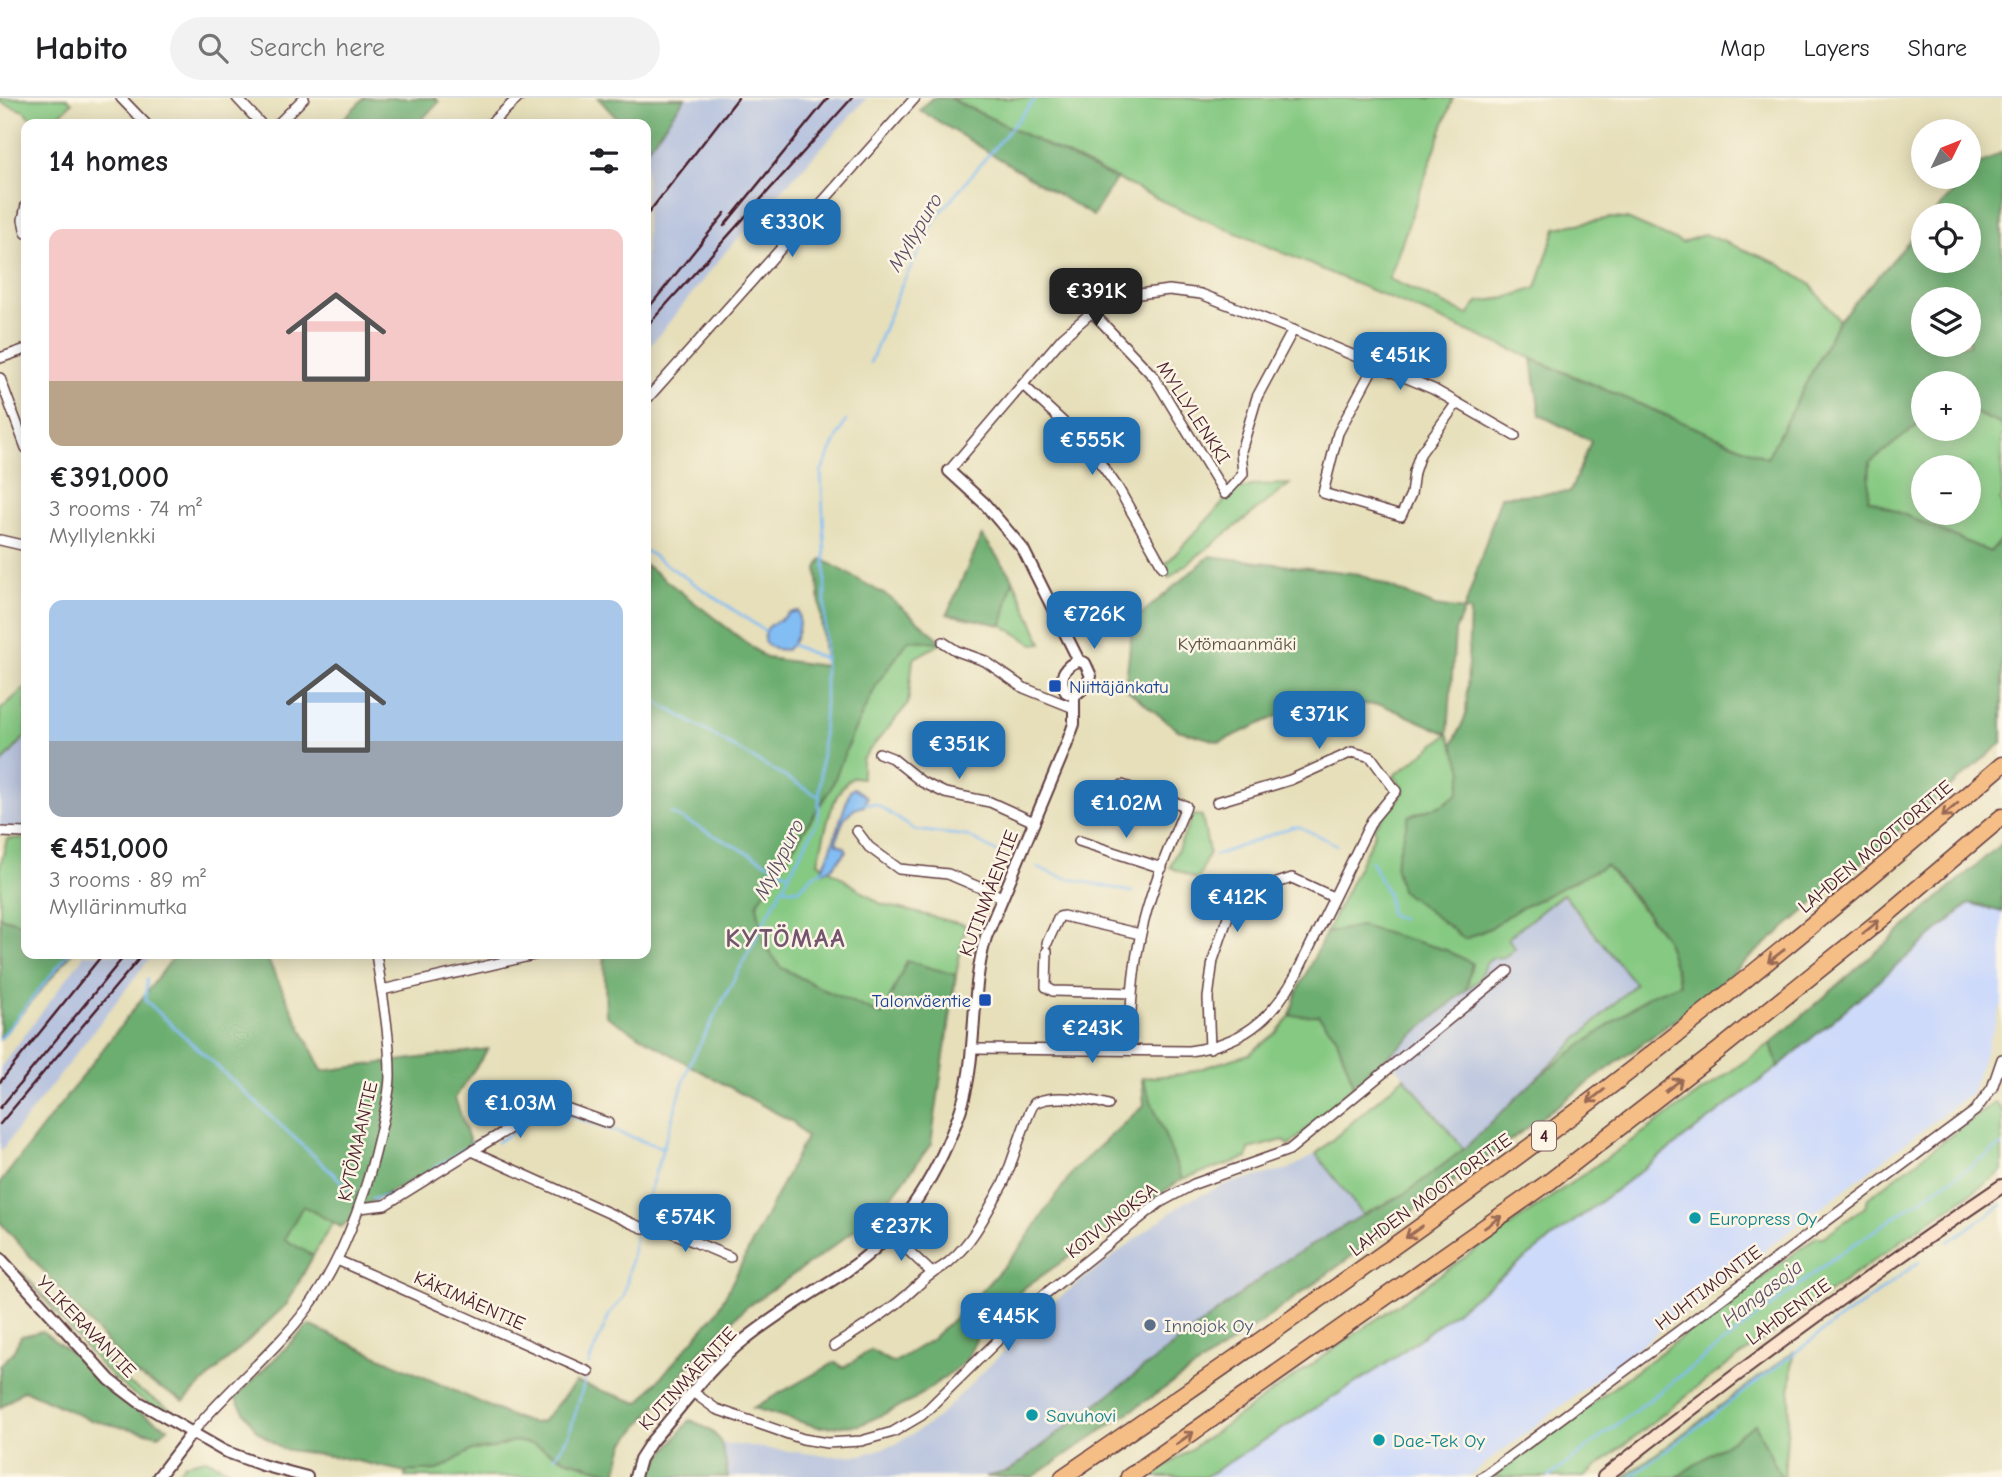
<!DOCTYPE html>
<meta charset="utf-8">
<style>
:root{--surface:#fff;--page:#f2f2f2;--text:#202124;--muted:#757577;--line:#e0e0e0;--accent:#1f6fb2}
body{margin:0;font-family:"Comic Neue",sans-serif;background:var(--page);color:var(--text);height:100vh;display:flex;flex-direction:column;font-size:26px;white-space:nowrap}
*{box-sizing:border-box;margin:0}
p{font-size:23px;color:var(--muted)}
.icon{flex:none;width:38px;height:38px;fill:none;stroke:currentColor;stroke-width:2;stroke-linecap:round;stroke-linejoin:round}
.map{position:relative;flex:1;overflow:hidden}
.details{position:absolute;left:21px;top:21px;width:630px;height:840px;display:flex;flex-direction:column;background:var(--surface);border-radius:14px;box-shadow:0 4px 18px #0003}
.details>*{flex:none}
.needle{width:46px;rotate:47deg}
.controls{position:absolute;left:1911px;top:21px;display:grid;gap:14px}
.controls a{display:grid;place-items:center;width:70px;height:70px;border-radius:50%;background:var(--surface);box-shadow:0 4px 18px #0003;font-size:35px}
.price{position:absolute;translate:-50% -60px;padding:0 16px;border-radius:14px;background:var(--accent);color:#fff;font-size:23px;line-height:46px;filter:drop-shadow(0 2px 4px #0008)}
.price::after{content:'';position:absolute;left:50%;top:42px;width:21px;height:16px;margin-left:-10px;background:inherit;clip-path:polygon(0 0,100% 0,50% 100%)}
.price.active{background:#222;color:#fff}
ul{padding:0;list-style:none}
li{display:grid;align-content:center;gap:14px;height:371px;padding:0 28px}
li span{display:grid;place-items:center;height:217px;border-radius:14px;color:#555}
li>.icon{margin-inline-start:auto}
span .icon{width:126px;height:126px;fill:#fffc;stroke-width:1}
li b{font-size:30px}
h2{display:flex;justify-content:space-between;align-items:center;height:84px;padding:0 28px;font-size:30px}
header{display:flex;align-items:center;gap:42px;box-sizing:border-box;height:98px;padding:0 35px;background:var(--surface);border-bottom:2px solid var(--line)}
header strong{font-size:33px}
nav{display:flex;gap:38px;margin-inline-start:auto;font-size:24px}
.search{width:490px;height:63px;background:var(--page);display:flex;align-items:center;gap:18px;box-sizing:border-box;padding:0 24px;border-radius:38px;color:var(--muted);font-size:26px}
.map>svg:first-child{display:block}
.built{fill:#cedafa}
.industrial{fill:#b9c4de}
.green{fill:#85c982;stroke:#687456;stroke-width:2;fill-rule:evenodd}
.forest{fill:#6cad70;stroke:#5b664e;stroke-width:2;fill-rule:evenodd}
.water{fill:#82bdf4;stroke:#666e90;stroke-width:2}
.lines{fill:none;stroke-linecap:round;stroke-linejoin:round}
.stream{stroke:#82bdf4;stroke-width:2.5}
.minor-casing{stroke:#613c40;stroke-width:12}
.tertiary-casing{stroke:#613c40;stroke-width:14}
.secondary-casing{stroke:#613c40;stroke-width:16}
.motorway-casing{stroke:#613c40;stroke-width:19}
.minor{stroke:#fff;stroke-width:9}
.tertiary{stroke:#fff;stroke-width:10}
.secondary{stroke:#fbe5cf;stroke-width:12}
.motorway{stroke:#f6be87;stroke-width:16}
.rail{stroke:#4a1f2b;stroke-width:2.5}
.oneway{stroke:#976754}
.transit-dot{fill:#1a4fb4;stroke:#fcf5e5;stroke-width:2.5}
.culture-dot{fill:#0f9aa8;stroke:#fcf5e5;stroke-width:2.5}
.service-dot{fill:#5c6f8a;stroke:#fcf5e5;stroke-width:2.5}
.labels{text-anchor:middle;stroke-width:5;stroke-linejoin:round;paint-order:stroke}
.shield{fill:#fcf5e5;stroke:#7f5f63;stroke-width:2}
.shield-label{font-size:18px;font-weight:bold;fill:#4a1f2b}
.street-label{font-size:19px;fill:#4a1f2b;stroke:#fcf5e5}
.park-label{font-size:19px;fill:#5c5245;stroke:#fcf5e5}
.transit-label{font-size:19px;fill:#164399;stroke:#fcf5e5;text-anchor:start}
.culture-label{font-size:19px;fill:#0d838f;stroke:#fcf5e5;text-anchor:start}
.service-label{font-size:19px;fill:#4e5e75;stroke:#fcf5e5;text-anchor:start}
.water-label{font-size:21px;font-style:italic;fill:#5b4e67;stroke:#fcf5e5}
.district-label{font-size:26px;font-weight:bold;letter-spacing:2px;fill:#73556f;stroke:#fcf5e5}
</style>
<header>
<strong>Habito</strong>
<div class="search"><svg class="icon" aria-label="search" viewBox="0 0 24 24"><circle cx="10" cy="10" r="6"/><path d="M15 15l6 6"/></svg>Search here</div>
<nav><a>Map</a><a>Layers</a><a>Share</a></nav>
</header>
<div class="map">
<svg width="2002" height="1379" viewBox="0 0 2002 1379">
<rect width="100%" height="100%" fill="#fcf5e5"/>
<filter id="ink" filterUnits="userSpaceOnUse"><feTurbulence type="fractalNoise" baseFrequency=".0143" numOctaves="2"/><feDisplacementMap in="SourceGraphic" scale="14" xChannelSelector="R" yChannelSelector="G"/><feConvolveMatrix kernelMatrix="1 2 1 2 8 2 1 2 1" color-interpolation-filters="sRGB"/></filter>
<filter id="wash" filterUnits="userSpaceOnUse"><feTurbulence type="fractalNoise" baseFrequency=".00686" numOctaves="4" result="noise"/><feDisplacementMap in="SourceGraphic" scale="28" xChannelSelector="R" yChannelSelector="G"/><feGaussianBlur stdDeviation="1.57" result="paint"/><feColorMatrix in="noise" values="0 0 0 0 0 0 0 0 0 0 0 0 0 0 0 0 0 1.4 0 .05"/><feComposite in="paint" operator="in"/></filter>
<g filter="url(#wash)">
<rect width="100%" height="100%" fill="#e6dfba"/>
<polygon class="built" points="1970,805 2002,814 2002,906 1971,995 1468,1379 1205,1379 1386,1266 1778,969"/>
<g class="industrial">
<polygon points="685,0 867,0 727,152 646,253 646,52"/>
<polygon points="26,638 26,730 0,729 0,667"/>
<polygon points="1562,796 1635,886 1464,1051 1388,959 1479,882 1485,866 1493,860 1505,859 1515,850 1507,840"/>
<polygon points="85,856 153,856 0,1054 0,970"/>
<polygon points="1316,1056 1363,1117 1281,1165 1009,1373 985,1379 728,1379 722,1345 829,1358 862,1357 896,1346 934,1323 1052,1205 1183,1105 1226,1086 1289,1071"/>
</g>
<g class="green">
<polygon points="0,0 67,0 72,5 50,26 37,26 24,13 0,4"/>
<polygon points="949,0 1453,0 1389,181 1468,217 1478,204 1506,200 1536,190 1556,130 1611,120 1627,121 1682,145 1705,136 1777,165 1810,186 1839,222 1767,360 1175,109"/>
<path d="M1969,312L2002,327V400L2000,402L2002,405V440L1990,454L1868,402L1870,364L1923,323V331H1969ZM1923,369H1969V415H1923Z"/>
<polygon points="1290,386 1169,480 1163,469 1223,405 1225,396 1255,387"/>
<polygon points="1013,481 1042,545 1033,546 1002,527"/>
<path d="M909,542L943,544L913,561L908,606L862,661V680L854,679C831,689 824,741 818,764L881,806L966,827L956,877L947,942L871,913L824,892L780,869L763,843L757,806L831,690L852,637L878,584Z"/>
<polygon points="26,589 26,638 0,667 0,612"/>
<path d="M1448,636L1464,673L1458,696L1442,707L1409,718L1436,817L1465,841L1490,830L1517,812L1606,767L1665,839L1680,886L1649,898L1538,979L1635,886L1563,796L1508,840L1515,850L1505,859L1493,860L1485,866L1479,882L1466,892L1472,865L1361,828L1326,835L1375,735L1374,729C1382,718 1402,702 1404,691L1394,678Z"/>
<polygon points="1193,717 1202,718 1209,754 1198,782 1170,769"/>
<polygon points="26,740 26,827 0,819 0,769 7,741"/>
<polygon points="1318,916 1336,938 1354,987 1289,1048 1284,1042 1249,1051 1247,1060 1182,1081 1142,980 1183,976 1249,956 1276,935 1290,918"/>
<polygon points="1771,945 1778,969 1386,1266 1205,1379 1151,1379"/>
<polygon points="1404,979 1464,1051 1405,1096 1363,1117 1316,1056"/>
<polygon points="1995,1004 2002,1012 2002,1074 1912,1135 1701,1286 1584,1379 1493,1379 1816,1139 1823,1139 1865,1109 1868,1100"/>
<polygon points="303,1107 333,1124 313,1158 284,1141"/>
<polygon points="21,1174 129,1286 180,1317 180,1320 177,1322 130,1294 102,1269"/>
<polygon points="1793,1254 1784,1379 1781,1379 1755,1326 1677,1379 1625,1379"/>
<polygon points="513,1343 534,1346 565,1361 616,1376 615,1379 405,1379 406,1374 438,1372 472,1352 493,1350"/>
<polygon points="206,1361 244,1379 175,1379 184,1366"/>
</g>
<g class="forest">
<polygon points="364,0 435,0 439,4 417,26 338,26"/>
<polygon points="598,0 685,0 646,52 646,26 622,26"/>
<polygon points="932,0 949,0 1116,81 1093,118 920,12"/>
<path d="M2002,54V327L1969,312V285H1923V323L1870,364L1868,401L1990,454L2002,440V645L1687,913L1248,1234L1033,1379H985L1009,1373L1281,1165L1363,1117L1405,1096L1464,1051L1538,979L1649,898L1680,886L1665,839L1636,801L1606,767L1517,812L1490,830L1465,841L1401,792L1395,767L1409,718L1442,707L1458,696L1463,673L1453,646L1466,617L1470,513L1464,512L1455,533L1448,636L1383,607L1329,605L1293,611L1220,644L1178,632L1125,590L1133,523L1210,458L1359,476L1435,508L1464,512L1501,398L1570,394L1591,343L1540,317L1532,261L1767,360L1839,222L1923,128V163H1969V117H1933L1977,68ZM1923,201H1969V247H1923Z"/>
<polygon points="982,437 1013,481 1002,527 947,516"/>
<polygon points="822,461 889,499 943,544 909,542 878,584 852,637 831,690 757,806 763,843 780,869 824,892 882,917 907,863 956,877 931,1046 885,1108 826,1154 745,1210 703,1251 624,1346 616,1376 565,1361 534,1346 513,1343 493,1350 472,1352 438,1372 406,1374 343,1360 282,1351 257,1333 235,1300 309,1227 510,1318 531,1325 542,1324 576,1284 639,1305 717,1214 806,1039 793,1024 689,967 606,918 604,856 646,856 646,467 766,560 825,568 817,470"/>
<polygon points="2002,745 2002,814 1970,805 1778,969 1771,945"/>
<polygon points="0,819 26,827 26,856 71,856 0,941"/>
<polygon points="1361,828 1446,852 1472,865 1466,892 1354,987 1336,938 1318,917 1290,918 1296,896 1326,835"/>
<polygon points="176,856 265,856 322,973 488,951 455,1000 472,1050 371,1104 341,1129 303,1108 284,1141 313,1158 287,1206 184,1303 135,1276 0,1124 0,1085"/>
<polygon points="1142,980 1182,1081 1024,1190 979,1235 966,1263 912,1303 860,1327 818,1329 753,1310 836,1264 843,1270 871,1252 893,1265 932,1241 976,1199 1020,1150 1074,1072 1144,1007"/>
<polygon points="42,1233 75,1258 123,1305 168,1330 159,1337 90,1322 24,1292 0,1310 0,1267 12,1256 21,1238"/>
<path d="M690,1322C725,1337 722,1344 728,1379H652L653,1369Z"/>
<polygon points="1755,1326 1781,1379 1677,1379"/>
</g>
<g class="water">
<path d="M798,513C801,527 797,544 786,552L774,551L764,544C766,520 775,530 788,515Z"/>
<path d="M854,690L867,699L864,708C845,711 840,728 836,745L846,750V753L833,769L823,774L822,771L828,759L850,693Z"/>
</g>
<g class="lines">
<g class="stream">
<polyline points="870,265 902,186 939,116 1036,0"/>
<polyline points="646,453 765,533"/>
<polyline points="792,547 825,561"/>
<polyline points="646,598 818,698"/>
<polyline points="862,705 876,706 915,732 967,738 997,754"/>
<polyline points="671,715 789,776"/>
<polyline points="1214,758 1292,729 1300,729 1337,747"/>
<polyline points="1371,763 1388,797 1390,815 1393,818 1401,821"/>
<polyline points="1038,770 1062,779 1132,794"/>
<polyline points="784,790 798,792 813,777 824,771"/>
<polyline points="147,882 145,902 353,1094"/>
<polyline points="0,941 68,856"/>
<polyline points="548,1012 550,1011 663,1050"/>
<polyline points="497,1044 524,1027"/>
<polyline points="372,1101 393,1097 487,1036"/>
<polyline points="1948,1144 2002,1107"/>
<polyline points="588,1267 610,1215 624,1199 636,1136 689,967 818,722 825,605 825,454 821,374 846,322"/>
<polyline points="555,1359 569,1337 586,1279"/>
<polyline points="1549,1379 1835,1159 2002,1047"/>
<path d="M1631,1379L1842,1219C1870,1204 1893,1182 1919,1164"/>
</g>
</g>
</g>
<g filter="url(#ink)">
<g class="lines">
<defs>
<g id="minor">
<polyline points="121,0 146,26"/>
<polyline points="237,0 261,26"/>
<polyline points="278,26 304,0"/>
<polyline points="490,26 518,0"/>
<polyline points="26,107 23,122 26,135"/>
<polyline points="1092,214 1154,279 1225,396 1243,376 1241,353 1257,299 1293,232"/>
<polyline points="0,260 26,251"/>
<polyline points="1374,268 1338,335 1323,395 1401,418 1411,396 1414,374 1420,356 1456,306"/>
<polyline points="0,280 26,350"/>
<polyline points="1023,287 1087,346 1118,390 1163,469"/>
<polyline points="646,302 915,0"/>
<polyline points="949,373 1063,239 1092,214 1139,196 1169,192 1201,196 1293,232 1433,291 1515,338"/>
<polyline points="0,442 26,448"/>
<polyline points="943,544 957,553 985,563 1024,590 1074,610"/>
<polyline points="879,655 892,660 922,684 945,695 990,704 1034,724"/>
<path d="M1122,687L1186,708C1169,750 1149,795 1140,840C1132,877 1130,914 1130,952"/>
<polyline points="857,733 869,749 899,771 948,776 1002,799"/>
<polyline points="0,734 26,735"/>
<polyline points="1079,743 1162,770"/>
<polyline points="1047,845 1059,819 1063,818 1140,836"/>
<polyline points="1047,853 1046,889 1053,893 1131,895"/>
<polyline points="382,892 538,856"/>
<polyline points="1210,950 1208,900 1213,862 1234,801 1244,796 1292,780 1333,799"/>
<path d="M973,951L1189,953C1241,946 1271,923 1296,877L1372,722L1396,693L1371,659L1352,654L1290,682L1217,704"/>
<polyline points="472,1053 552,1005 608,1025"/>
<polyline points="360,1110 385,1107 472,1053 633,1126 643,1130 657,1128 730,1159"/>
<polyline points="890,1135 932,1175"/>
<polyline points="337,1162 589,1274"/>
<path d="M834,1248C854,1235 874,1223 892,1209C907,1199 918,1185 933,1175C938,1171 945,1168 950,1163C974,1143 989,1110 1004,1084C1010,1071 1029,1009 1035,1005C1051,996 1091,1001 1108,1007"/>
<polyline points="694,1295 716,1311 803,1341 827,1345 861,1343 893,1334 922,1317 1045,1196 1159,1105 1194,1086 1289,1052 1508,873"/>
<path d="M191,1336C227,1292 273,1256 307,1211C345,1159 366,1097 380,1035C384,1017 390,996 390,977C390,937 382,895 376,856"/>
<polyline points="1482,1379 1975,1013 1992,990 2002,961"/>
</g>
<g id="tertiary">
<polyline points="949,373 984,405 1023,451 1079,563"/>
<path d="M1079,563L1085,565L1091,578L1086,588L1074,598L1066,594C1058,580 1064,567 1079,563Z"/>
<polyline points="0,1160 110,1282 139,1304 224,1353 262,1367 307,1379"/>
<polyline points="158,1379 191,1336"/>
<path d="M635,1379L640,1361L651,1344C681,1310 708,1270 744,1242C776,1216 811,1196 845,1174C901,1136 934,1083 957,1022C980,963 968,899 986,839L1066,648L1074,626V598"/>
</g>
<path id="secondary" d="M1604,1379C1733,1277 1865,1180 2002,1088"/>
<g id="motorway">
<path d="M1063,1379C1218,1273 1372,1166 1523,1054C1688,932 1846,801 2002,667"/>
<polyline points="1129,1379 1549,1084 1718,953 1883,820 2002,719"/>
</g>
</defs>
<use href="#minor" class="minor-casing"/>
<use href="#tertiary" class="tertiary-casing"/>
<use href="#secondary" class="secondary-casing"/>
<use href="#motorway" class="motorway-casing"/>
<use href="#minor" class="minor"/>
<use href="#tertiary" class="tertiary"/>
<use href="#secondary" class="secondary"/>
<use href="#motorway" class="motorway"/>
<g class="rail">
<polyline points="646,118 738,0"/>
<polyline points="724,128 828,0"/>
<polyline points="646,213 725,115"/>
<polyline points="646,229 852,0"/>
<polyline points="0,984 103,856"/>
<polyline points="0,1010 126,856"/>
<polyline points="0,1026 143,856"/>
</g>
</g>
<defs><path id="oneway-shaft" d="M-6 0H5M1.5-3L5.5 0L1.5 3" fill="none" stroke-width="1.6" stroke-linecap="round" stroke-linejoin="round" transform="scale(1.75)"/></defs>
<g class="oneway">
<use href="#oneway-shaft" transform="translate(1950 712) rotate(139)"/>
<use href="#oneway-shaft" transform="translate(1871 829) rotate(-39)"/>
<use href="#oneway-shaft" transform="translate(1776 858) rotate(142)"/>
<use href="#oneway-shaft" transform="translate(1674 987) rotate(-38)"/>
<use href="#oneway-shaft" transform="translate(1596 998) rotate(142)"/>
<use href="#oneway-shaft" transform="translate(1493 1124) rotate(-35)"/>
<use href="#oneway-shaft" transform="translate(1414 1134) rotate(144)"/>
<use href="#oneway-shaft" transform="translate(1185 1340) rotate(-35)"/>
</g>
</g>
<g class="transit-dot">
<rect x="1048" y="581" width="14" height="14" rx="3.5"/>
<rect x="978" y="895" width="14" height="14" rx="3.5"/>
</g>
<g class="culture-dot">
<circle cx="1695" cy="1120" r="7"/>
<circle cx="1032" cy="1317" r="7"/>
<circle cx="1379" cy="1342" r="7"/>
</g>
<circle class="service-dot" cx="1150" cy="1227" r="7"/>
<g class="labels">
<rect class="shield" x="1532" y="1023.5" width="24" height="29" rx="5"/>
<g class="shield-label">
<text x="1544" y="1044">4</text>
</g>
<g class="street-label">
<text transform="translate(1194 314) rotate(57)" y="7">MYLLYLENKKI</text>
<text transform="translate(1875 748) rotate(-40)" y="7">LAHDEN MOOTTORITIE</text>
<text transform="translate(988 795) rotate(-69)" y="7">KUTINMÄENTIE</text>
<text transform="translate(357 1043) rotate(-77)" y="7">KYTÖMAANTIE</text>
<text transform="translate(1430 1096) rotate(-36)" y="7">LAHDEN MOOTTORITIE</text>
<text transform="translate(1111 1122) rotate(-38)" y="7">KOIVUNOKSA</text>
<text transform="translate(1708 1189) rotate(-37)" y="7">HUHTIMONTIE</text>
<text transform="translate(470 1202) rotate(24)" y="7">KÄKIMÄENTIE</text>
<text transform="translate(1788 1213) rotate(-36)" y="7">LAHDENTIE</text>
<text transform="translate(87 1228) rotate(46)" y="7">YLIKERAVANTIE</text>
<text transform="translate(687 1280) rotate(-47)" y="7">KUTINMÄENTIE</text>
</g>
<g class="park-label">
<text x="1237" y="552">Kytömaanmäki</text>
</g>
<g class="transit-label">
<text x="1069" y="595">Niittäjänkatu</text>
<text x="971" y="909" text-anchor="end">Talonväentie</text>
</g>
<g class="culture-label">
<text x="1709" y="1127">Europress Oy</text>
<text x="1046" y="1324">Savuhovi</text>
<text x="1393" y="1349">Dae-Tek Oy</text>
</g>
<g class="service-label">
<text x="1164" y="1234">Innojok Oy</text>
</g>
<g class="water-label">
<text transform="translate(915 134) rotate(-59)" y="7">Myllypuro</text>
<text transform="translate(779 761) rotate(-63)" y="7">Myllypuro</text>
<text transform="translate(1762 1195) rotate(-38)" y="7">Hangasoja</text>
</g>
<g class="district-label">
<text x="786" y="849">KYTÖMAA</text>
</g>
</g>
</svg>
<div class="controls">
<a><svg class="needle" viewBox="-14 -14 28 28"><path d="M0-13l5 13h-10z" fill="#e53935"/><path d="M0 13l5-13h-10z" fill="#757577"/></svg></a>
<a><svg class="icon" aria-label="locate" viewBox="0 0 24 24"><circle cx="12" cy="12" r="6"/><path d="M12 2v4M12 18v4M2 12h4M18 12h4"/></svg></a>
<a><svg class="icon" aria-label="layers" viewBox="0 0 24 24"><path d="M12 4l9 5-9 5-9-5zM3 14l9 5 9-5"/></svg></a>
<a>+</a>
<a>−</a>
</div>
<b class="price" style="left:792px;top:161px">€330K</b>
<b class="price active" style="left:1096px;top:230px">€391K</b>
<b class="price" style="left:1400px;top:294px">€451K</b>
<b class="price" style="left:1092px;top:379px">€555K</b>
<b class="price" style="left:1094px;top:553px">€726K</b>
<b class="price" style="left:1319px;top:653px">€371K</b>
<b class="price" style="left:959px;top:683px">€351K</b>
<b class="price" style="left:1126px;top:742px">€1.02M</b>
<b class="price" style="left:1237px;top:836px">€412K</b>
<b class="price" style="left:1092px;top:967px">€243K</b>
<b class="price" style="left:520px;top:1042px">€1.03M</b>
<b class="price" style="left:685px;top:1156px">€574K</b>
<b class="price" style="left:901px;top:1165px">€237K</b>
<b class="price" style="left:1008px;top:1255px">€445K</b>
<section class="details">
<h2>14 homes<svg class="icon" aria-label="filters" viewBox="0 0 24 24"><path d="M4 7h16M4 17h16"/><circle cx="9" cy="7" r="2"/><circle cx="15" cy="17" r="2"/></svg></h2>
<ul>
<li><span style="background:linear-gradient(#f6c9c9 70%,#b9a48a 0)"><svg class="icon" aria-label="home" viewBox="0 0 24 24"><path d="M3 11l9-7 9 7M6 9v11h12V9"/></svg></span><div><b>€391,000</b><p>3 rooms · 74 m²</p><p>Myllylenkki</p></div></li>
<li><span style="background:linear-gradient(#a9c7e8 65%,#9aa5b1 0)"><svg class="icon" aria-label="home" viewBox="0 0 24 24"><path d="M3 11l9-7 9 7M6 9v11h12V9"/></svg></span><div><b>€451,000</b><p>3 rooms · 89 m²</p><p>Myllärinmutka</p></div></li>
</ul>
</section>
</div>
